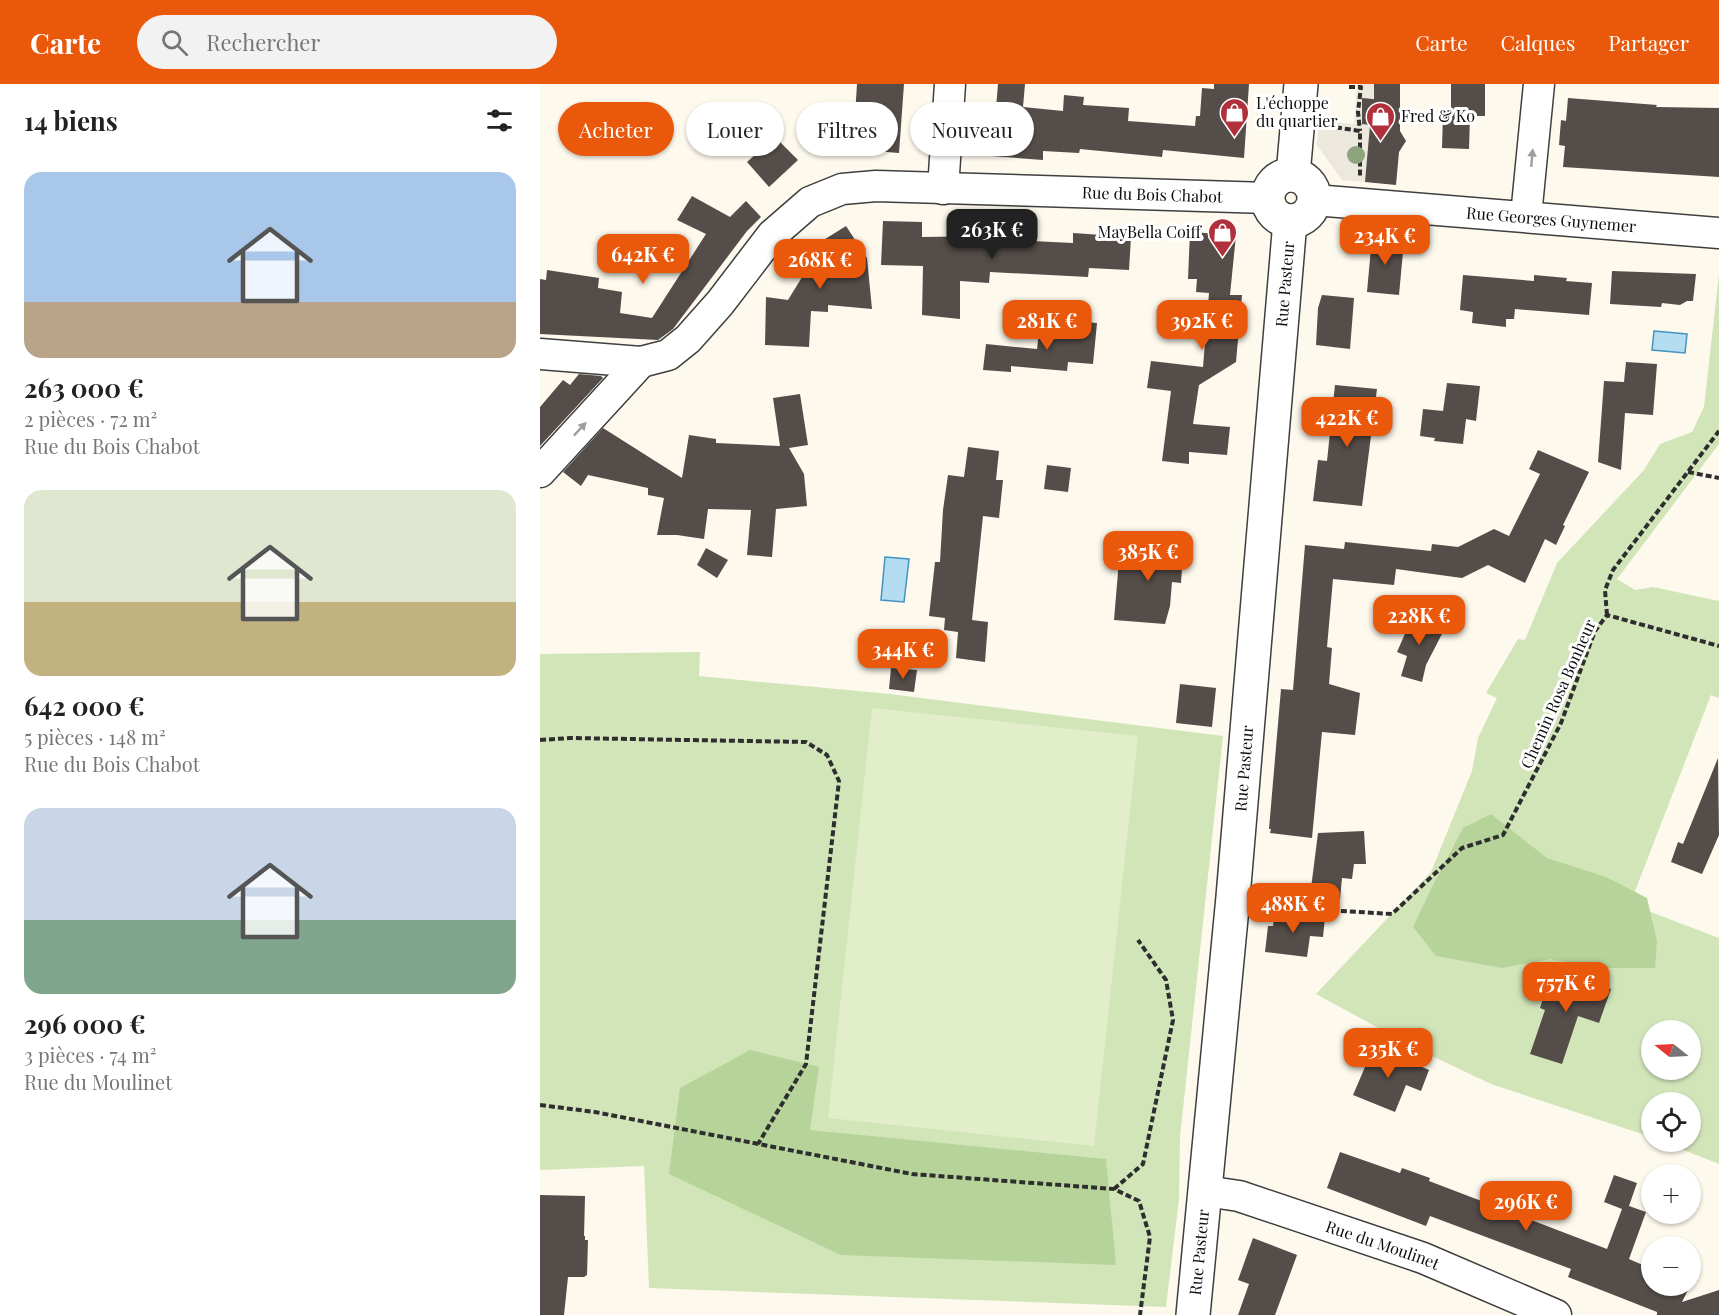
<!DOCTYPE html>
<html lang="fr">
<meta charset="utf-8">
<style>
:root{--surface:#fff;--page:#f2f2f2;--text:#222;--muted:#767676;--accent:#ea580c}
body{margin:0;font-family:"Playfair Display",serif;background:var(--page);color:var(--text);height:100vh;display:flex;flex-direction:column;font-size:22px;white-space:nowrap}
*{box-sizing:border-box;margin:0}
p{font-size:20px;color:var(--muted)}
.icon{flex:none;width:33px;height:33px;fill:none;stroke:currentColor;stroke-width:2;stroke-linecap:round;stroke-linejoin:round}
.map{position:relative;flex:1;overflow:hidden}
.side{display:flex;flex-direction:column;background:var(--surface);width:540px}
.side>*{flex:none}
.banner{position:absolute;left:18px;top:18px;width:570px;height:54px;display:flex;gap:12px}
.needle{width:39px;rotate:288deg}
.fabs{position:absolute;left:1101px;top:936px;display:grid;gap:12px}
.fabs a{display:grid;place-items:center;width:60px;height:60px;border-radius:50%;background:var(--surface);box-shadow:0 2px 4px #0004;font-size:30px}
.price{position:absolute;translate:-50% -51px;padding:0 14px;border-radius:12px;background:var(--accent);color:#fff;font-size:20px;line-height:39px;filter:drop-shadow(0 2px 3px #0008)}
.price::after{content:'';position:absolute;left:50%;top:36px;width:18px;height:14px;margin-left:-9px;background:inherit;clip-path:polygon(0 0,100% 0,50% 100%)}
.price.current{background:#222;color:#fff}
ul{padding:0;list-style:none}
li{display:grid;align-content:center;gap:12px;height:318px;padding:0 24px}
li span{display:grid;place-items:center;height:186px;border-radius:18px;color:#555}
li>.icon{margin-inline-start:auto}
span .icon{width:108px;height:108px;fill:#fffc;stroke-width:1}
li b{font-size:26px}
h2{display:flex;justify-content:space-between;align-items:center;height:72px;padding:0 24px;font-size:26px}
.pill{padding:0 21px;border-radius:27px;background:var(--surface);box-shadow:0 2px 4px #0004;font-size:21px;line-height:54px}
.pill.current{background:var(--accent);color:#fff}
header{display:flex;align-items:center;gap:36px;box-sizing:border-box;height:84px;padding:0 30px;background:var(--accent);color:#fff}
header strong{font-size:28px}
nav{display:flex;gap:33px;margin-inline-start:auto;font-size:21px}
.search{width:420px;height:54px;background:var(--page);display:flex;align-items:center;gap:15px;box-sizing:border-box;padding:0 21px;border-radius:33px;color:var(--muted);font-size:22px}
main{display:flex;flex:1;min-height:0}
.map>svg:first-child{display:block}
.green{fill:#d2e5b9;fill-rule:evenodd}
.forest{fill:#b6d49a}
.pitch{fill:#e2edca}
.plaza{fill:#ece8dd}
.water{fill:#b5ddf1;stroke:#4394c1;stroke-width:1.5}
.building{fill:#544d49}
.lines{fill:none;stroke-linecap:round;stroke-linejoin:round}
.minor-casing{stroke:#3f3f3f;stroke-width:33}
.tertiary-casing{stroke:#3f3f3f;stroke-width:36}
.path{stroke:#2e2e2e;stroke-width:4;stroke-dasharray:6 3;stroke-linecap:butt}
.minor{stroke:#fff;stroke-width:30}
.tertiary{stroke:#fff;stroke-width:33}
.tree{fill:#8da47d}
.oneway{fill:#9e9e9e}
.labels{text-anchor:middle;stroke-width:6;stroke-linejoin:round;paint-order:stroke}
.poi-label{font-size:16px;fill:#0c0c0c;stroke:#fff;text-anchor:start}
.street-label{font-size:16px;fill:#0c0c0c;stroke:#fff}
</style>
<header>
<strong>Carte</strong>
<div class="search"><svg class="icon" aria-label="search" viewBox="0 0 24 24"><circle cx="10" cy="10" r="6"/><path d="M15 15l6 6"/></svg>Rechercher</div>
<nav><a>Carte</a><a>Calques</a><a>Partager</a></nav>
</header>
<main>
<section class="side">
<h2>14 biens<svg class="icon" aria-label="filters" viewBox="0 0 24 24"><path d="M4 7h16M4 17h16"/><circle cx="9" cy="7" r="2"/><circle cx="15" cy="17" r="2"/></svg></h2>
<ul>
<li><span style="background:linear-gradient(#a9c7e8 70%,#b9a48a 0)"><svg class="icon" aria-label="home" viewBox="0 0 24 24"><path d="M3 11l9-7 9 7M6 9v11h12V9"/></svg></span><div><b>263 000 €</b><p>2 pièces · 72 m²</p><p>Rue du Bois Chabot</p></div></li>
<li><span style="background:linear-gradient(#dfe7d0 60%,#c2b280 0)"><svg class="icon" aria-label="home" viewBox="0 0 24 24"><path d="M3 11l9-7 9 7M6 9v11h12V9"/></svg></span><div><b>642 000 €</b><p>5 pièces · 148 m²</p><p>Rue du Bois Chabot</p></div></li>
<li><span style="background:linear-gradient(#c9d6e8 60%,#7fa58c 0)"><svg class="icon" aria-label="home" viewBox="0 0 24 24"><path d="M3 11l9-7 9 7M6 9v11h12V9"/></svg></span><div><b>296 000 €</b><p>3 pièces · 74 m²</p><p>Rue du Moulinet</p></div></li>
</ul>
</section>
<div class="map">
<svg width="1179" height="1231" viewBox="0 0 1179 1231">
<rect width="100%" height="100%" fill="#fdf9ed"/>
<g class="green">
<path d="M1179,190V360L1077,495L1095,506L1113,503L1179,517V614L1171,611L1090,820L1179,854V1080L1123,1058H1150V1018H1112L1111,1053L951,1000L875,964L776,910L891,788L932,687L938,654L957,614L946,609L978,555L985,556L1017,479L1104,386L1120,360L1152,348L1164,323ZM1112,946H1150V986H1112Z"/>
<polygon points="160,568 159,592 350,610 683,652 640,1053 639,1115 626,1223 109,1204 104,1082 0,1086 0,570"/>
</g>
<g class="forest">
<polygon points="951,730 1007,774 1066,793 1107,814 1117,857 1115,884 1062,884 1010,875 962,884 896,872 873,843 891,805 923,744"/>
<polygon points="210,966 279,983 270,1046 566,1075 576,1181 301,1171 129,1090 140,1004"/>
</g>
<polygon class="pitch" points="332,624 598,652 554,1062 288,1034"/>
<polygon class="plaza" points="817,0 834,0 834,14 822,15 822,40 834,41 828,69 825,98 802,96 776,60 780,37 814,40"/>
<g class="water">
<polygon points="49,32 65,32 64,70 47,70"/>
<polygon points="1114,247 1147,250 1145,269 1112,266"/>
<polygon points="345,473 369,475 364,518 341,516"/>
</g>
<g class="building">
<polygon points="317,0 364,0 359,69 323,66 323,64 313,63"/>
<polygon points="458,0 485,0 483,23 523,27 524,11 544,13 543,21 589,24 588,37 655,42 656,32 660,32 662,4 674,5 674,0 709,0 704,74 623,66 622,73 540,65 539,69 503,67 503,76 452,72"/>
<polygon points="834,0 860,0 860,47 866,57 859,68 856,101 825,98 830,41 822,40 822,14 834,15"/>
<polygon points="911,0 945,0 945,32 930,32 929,65 902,64 903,30 911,30"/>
<polygon points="1028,14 1117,21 1116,23 1179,24 1179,93 1023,83 1025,62 1019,61 1021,36 1026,37"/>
<polygon points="235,53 258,76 229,103 207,78"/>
<polygon points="152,112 190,133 206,117 221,133 207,147 133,245 118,256 0,250 0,195 6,196 7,186 59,194 58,204 82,208 80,229 112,234 166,150 137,136"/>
<polygon points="343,137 382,138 382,153 452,152 452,155 533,159 533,149 591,153 589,186 549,184 548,193 450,188 449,199 420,197 420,235 382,231 383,182 341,181"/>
<polygon points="306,142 327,174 332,225 288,221 288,228 271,227 269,263 225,261 226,213 248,216 267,185 258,172"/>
<polygon points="650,148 696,151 690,211 702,211 696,278 659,301 653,340 690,343 687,371 649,368 649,380 622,377 631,307 607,304 611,277 663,283 669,209 656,208 657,195 648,195"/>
<polygon points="832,153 864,157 859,211 827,208"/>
<polygon points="1072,187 1156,190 1153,217 1147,217 1140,221 1122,219 1121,223 1070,220"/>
<polygon points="923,191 994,197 994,191 1027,194 1026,197 1052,199 1049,231 975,225 974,235 966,235 966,243 932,239 933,228 920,226"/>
<polygon points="782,211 814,214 810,265 776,261 778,224"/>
<polygon points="529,237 557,239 553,280 528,278 527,287 471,282 471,288 443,286 446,260 497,265 499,249 528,251"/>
<polygon points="1086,278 1117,280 1113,331 1085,329 1081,386 1058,378 1064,297 1084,298"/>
<polygon points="39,290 61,292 63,294 0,362 0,323 23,296 30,301"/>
<polygon points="907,299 940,302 936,337 926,335 923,360 894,357 895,354 880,352 883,325 903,327"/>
<polygon points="795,301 837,305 822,422 773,417 778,376 787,377"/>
<polygon points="260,310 268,361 249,364 264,390 267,422 236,425 232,473 207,471 211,426 168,425 164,455 137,451 117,451 124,414 108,411 108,404 48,391 41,402 23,388 63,344 142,394 149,351 176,355 176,359 240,362 233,314"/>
<polygon points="428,363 459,367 456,396 463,396 459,434 443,432 432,536 448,538 445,578 416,574 418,548 404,546 405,534 389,532 395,478 400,478 403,426 408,391 424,393"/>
<polygon points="998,366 1049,388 1023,441 1025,442 1016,461 1005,455 985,499 948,481 922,494 856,485 854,501 793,495 787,563 792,564 789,600 820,609 815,651 782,648 772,754 730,749 731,745 729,745 741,605 753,606 765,461 804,465 805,458 891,467 892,460 918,463 954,445 969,452 1000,390 989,385"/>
<polygon points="507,381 531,384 528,408 504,405"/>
<polygon points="615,454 644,456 641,499 632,498 630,522 625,540 574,536 580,464 614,467"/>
<polygon points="166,464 188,476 177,494 157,481"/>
<polygon points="874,529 905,544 886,581 882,598 861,592 867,572 857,568"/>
<polygon points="351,584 377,586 374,608 349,605"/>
<polygon points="640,600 676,604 672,643 636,639"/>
<polygon points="1178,674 1179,751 1162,790 1131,778 1138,758 1143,760"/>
<polygon points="824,747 826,780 814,780 812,795 802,794 800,815 770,812 778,749"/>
<polygon points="735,828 785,833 783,853 770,852 767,873 725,868 728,842 733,842"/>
<polygon points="1013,885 1071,905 1059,939 1038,932 1022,980 990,970 1005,926 1000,924"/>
<polygon points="834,962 889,986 881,1007 866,1001 855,1028 813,1011"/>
<polygon points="800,1068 860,1089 862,1084 890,1094 889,1097 1067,1165 1082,1125 1064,1118 1074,1091 1097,1099 1089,1122 1106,1128 1089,1175 1112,1185 1112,1202 1150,1202 1142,1218 1179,1206 1179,1231 1117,1231 1117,1228 1028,1193 1031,1185 890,1132 886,1142 787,1104"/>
<polygon points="0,1111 45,1112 44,1152 45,1152 45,1156 48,1156 47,1191 44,1193 28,1193 24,1231 0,1231"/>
<polygon points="713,1154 757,1171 735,1231 698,1231 709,1200 698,1196"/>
</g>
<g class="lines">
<defs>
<g id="minor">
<polyline points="403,105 410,0"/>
<path id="s1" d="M774,116L1179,149"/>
<polyline points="986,132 999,0"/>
<path id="s2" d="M0,270L101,278L128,271L148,255L180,219L232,151L270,118L302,105L336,102L728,114"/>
<polyline points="0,388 101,278"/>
<path id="s3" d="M665,1107L699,1112L883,1174L1016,1231"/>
</g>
<g id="tertiary">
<circle cx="751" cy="114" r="23"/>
<polyline points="753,91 761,0"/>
<path id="s4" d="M653,1231L693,813L750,137"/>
</g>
</defs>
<use href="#minor" class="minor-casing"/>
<use href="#tertiary" class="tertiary-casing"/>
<g class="path">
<polyline points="809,3 821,3 818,28 820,47"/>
<polyline points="787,42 820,47 820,93"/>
<polyline points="1148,388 1179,394"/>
<polyline points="1067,531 1065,506 1073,486 1179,347"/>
<polyline points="0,656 30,654 266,658 287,671 299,697 266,980 218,1060"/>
<polyline points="720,822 852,830 922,764 963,751 1021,639 1055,547 1067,531 1179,562"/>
<polyline points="0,1021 55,1028 372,1090 574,1105 599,1117 610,1153 600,1231"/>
<polyline points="574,1105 603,1080 633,936 626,896 598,856"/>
</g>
<use href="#minor" class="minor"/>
<use href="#tertiary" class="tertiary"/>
</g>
<circle class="tree" cx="816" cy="71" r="9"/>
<defs><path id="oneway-solid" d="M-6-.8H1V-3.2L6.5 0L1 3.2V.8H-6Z" transform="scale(1.5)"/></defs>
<g class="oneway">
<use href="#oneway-solid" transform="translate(992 74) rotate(-85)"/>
<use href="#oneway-solid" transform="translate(40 345) rotate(-47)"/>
</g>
<defs>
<symbol id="shop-pin" viewBox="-11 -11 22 30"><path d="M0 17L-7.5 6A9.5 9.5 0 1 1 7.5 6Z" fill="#b0303b" stroke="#fff"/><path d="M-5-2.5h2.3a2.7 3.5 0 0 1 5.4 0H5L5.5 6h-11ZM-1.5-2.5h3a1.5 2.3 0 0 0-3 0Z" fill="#fff"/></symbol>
</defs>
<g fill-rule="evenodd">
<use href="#shop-pin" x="678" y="12" width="33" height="45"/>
<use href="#shop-pin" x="824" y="16" width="33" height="45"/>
<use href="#shop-pin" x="666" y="132" width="33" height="45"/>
</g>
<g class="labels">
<g class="poi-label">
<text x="716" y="25">L'échoppe<tspan x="716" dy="18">du quartier</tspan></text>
<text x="861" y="38">Fred &amp; Ko</text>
<text x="661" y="154" text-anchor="end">MayBella Coiff</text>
</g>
<g class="street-label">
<text dy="6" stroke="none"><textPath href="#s2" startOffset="684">Rue du Bois Chabot</textPath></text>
<text dy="6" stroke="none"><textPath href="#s1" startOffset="238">Rue Georges Guynemer</textPath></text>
<text dy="6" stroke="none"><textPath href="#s4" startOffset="1035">Rue Pasteur</textPath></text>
<text transform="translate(1018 610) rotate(-66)" y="6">Chemin Rosa Bonheur</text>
<text dy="6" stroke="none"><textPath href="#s4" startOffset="549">Rue Pasteur</textPath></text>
<text dy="6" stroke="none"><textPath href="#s3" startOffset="186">Rue du Moulinet</textPath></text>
<text dy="6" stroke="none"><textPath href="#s4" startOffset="63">Rue Pasteur</textPath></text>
</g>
</g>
</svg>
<div class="fabs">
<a><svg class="needle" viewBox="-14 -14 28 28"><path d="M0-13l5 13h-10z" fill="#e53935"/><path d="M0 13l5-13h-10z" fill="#767676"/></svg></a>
<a><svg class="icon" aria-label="locate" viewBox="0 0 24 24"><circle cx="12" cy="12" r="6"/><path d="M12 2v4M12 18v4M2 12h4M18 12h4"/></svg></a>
<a>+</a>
<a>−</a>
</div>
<b class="price current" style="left:452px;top:176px">263K €</b>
<b class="price" style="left:845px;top:182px">234K €</b>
<b class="price" style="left:103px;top:201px">642K €</b>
<b class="price" style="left:280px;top:206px">268K €</b>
<b class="price" style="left:507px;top:267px">281K €</b>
<b class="price" style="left:662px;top:267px">392K €</b>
<b class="price" style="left:807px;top:364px">422K €</b>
<b class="price" style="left:608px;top:498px">385K €</b>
<b class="price" style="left:879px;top:562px">228K €</b>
<b class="price" style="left:363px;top:596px">344K €</b>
<b class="price" style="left:753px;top:850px">488K €</b>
<b class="price" style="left:1026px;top:929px">757K €</b>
<b class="price" style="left:848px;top:995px">235K €</b>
<b class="price" style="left:986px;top:1148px">296K €</b>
<div class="banner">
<a class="pill current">Acheter</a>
<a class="pill">Louer</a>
<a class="pill">Filtres</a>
<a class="pill">Nouveau</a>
</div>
</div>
</main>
